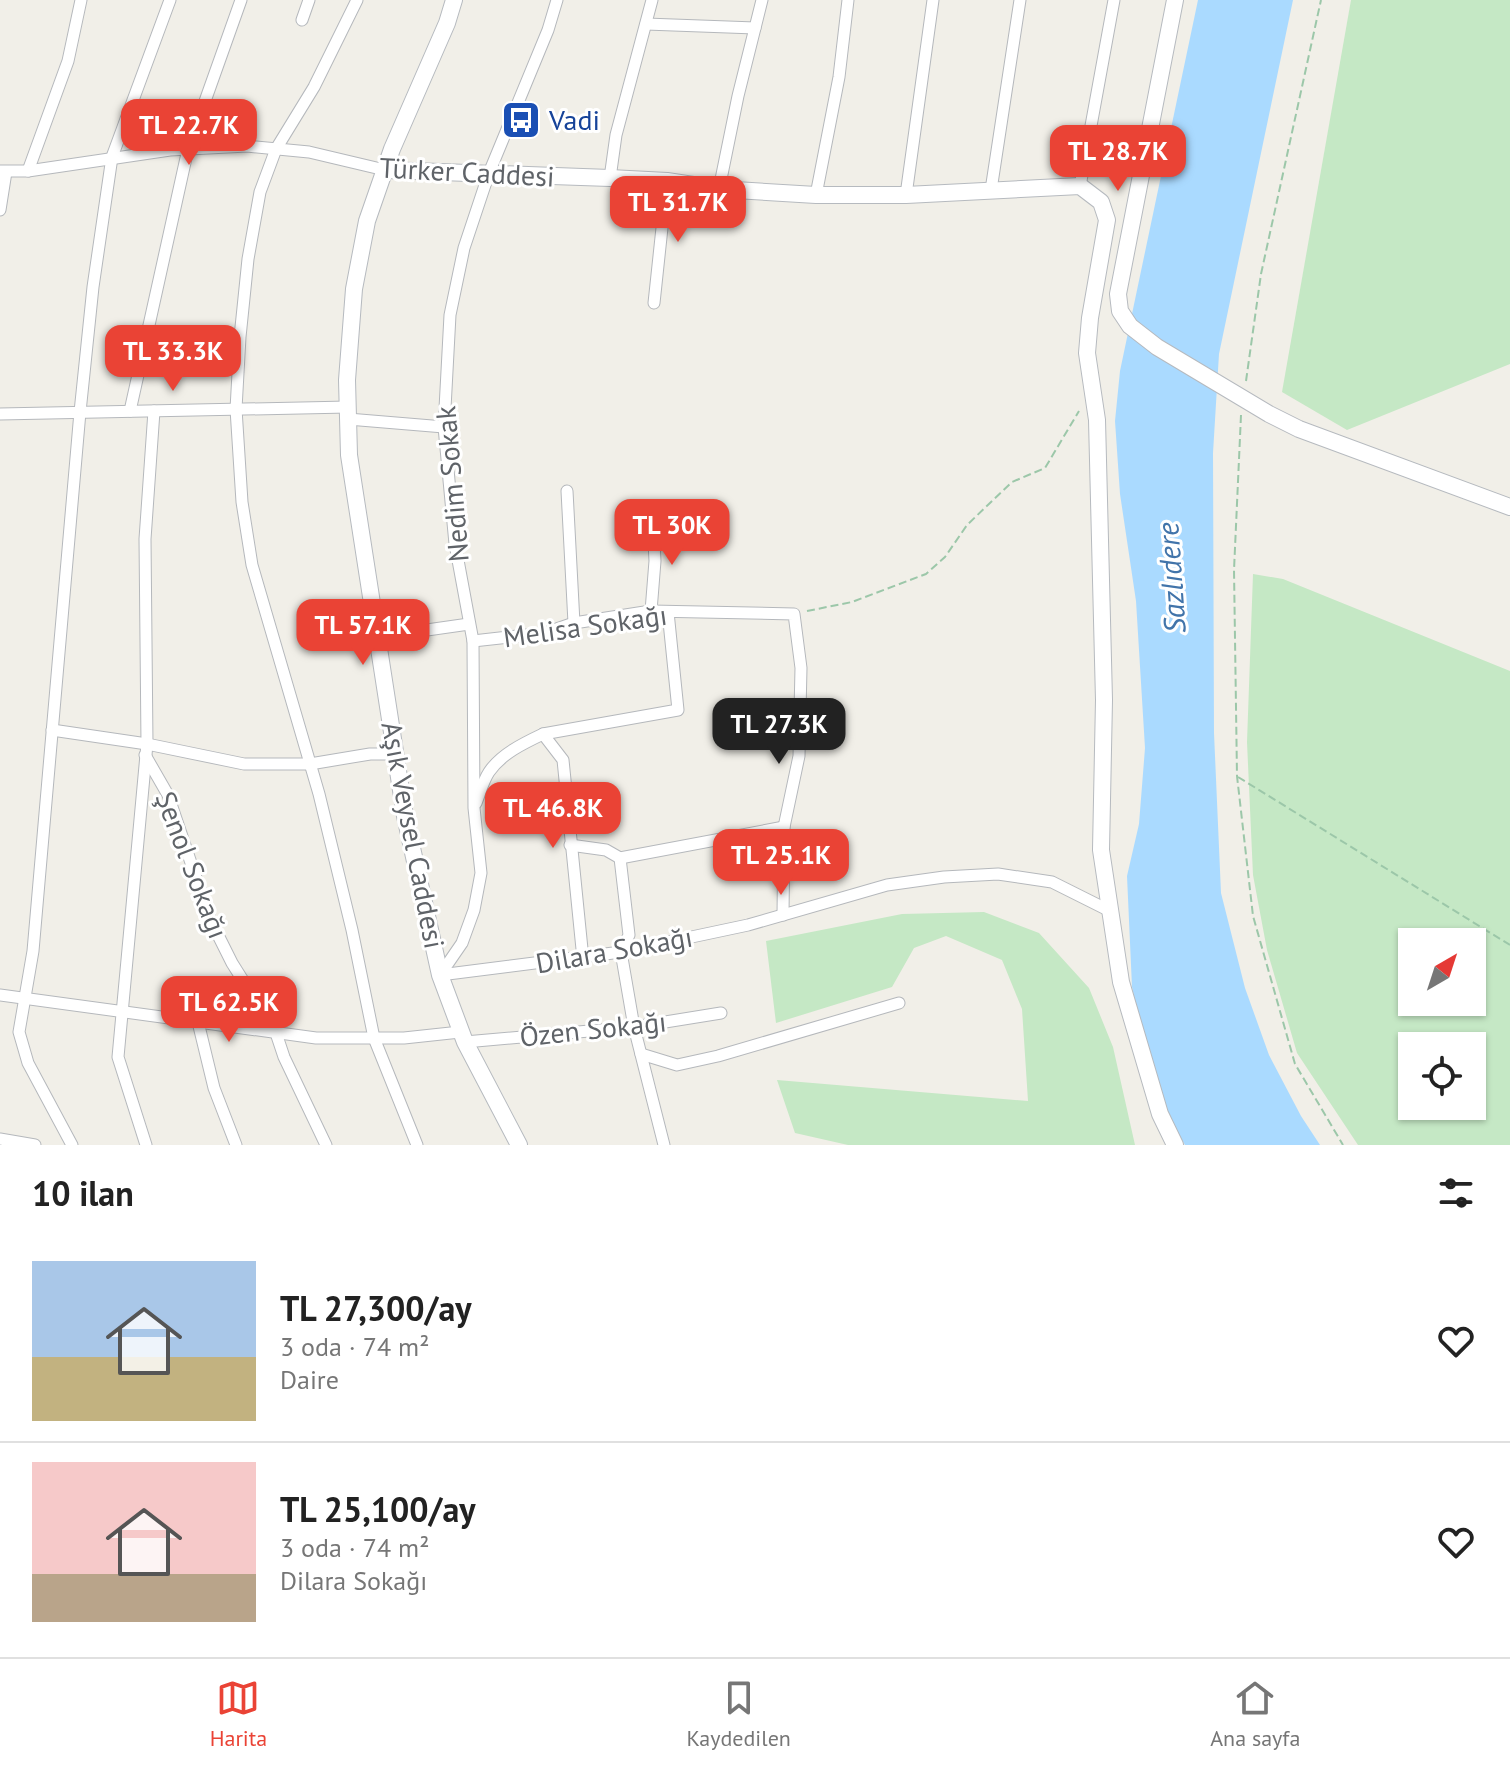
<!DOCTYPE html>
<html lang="tr">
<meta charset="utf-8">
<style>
:root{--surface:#fff;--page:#f6f6f6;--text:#222;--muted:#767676;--line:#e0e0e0;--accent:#ea4335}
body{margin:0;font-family:"PT Sans",sans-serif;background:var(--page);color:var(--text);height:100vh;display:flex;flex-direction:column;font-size:30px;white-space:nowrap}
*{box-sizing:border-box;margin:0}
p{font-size:26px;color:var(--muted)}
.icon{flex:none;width:44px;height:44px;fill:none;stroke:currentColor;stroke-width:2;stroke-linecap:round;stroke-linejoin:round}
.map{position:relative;height:1145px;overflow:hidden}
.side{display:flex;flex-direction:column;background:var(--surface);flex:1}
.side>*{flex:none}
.needle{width:52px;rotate:39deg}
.controls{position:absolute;left:1398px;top:928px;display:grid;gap:16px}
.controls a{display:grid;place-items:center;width:88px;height:88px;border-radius:0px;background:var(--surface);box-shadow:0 2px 6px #0004;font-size:40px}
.price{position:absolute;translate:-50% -68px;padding:0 18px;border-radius:16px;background:var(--accent);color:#fff;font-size:26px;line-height:52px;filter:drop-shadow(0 2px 4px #0008)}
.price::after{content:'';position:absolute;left:50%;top:48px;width:24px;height:18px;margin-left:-12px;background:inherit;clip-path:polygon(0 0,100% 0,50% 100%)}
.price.current{background:#222;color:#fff}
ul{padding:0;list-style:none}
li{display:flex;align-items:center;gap:24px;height:200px;padding:0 32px}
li+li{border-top:2px solid var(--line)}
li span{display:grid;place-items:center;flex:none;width:224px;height:160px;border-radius:0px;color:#555}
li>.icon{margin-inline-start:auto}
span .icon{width:96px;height:96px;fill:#fffc;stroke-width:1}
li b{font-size:34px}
h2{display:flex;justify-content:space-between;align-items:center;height:96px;padding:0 32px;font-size:34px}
.tabs{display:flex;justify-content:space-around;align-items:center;height:112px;border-top:2px solid var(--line);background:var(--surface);font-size:22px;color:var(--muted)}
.tabs a{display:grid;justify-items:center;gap:4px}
.tabs .current{color:var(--accent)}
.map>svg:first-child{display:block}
.green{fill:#c5e8c5;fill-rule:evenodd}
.water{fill:#aadaff}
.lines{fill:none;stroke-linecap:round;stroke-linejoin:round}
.street-casing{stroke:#b5b8bc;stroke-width:13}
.secondary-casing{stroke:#b6babf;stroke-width:18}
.path{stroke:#9cc7a9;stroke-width:2;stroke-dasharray:8 4;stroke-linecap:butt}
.street{stroke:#fff;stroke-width:11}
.secondary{stroke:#fff;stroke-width:16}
.labels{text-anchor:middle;stroke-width:6;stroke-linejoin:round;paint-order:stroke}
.transit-label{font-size:28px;fill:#164399;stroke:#fff;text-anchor:start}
.street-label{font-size:28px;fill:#5f6368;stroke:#fff}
.water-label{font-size:30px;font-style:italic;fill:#4174aa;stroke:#fff}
</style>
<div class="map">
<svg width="1510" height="1145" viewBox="0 0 1510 1145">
<rect width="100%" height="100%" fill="#f1efe8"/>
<g class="green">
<polygon points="1351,0 1510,0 1510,364 1347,430 1282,392"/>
<path d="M1253,574L1283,579L1510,671V1145H1358L1297,1053L1267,950L1253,875L1247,742ZM1472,942V1002H1412V942ZM1472,1046V1106H1412V1046Z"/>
<polygon points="984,912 1039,933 1089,988 1113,1047 1135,1145 848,1145 795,1133 777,1080 1028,1101 1022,1009 1002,960 946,936 914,948 892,987 776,1023 766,941 902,914"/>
</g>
<polygon class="water" points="1198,0 1293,0 1219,354 1213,453 1214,733 1221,893 1245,988 1269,1055 1301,1116 1320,1145 1185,1145 1169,1117 1147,1057 1132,987 1127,876 1139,824 1145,748 1136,601 1120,494 1115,421 1120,371"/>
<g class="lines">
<defs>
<g id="street">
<polyline points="357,0 314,87 276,149 260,192 248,259 240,337 236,409 242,502 252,565 319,794 352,930 374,1038 417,1145"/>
<polyline points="302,20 309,0"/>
<polyline points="646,24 755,28"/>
<polyline points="0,171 28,171 170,150 247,146 309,152 385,170"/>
<polyline points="28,171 68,61 81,0"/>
<polyline points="610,178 616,135 652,0"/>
<polyline points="1080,186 1114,0"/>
<polyline points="719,189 738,96 762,0"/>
<polyline points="991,190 1020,0"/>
<polyline points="816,195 839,77 848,0"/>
<polyline points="906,195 933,0"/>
<polyline points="0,210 6,172"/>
<polyline points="654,303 667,181"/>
<polyline points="130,411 188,149 241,0"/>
<polyline points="0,414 348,407"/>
<polyline points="348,419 444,427"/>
<polyline points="567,491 574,623"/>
<polyline points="651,611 655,561 653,523"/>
<polyline points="378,637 469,624"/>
<polyline points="473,641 545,633 574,623 651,611 794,614 801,668 799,756 784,827 783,915"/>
<polyline points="52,730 147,744 244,764 310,764 370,754 396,754"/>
<polyline points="543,734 563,760 583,959"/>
<polyline points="145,755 168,795 210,919 232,963 276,1033 284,1057 326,1145"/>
<path d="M476,803C480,793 483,781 489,772C501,754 524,743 543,734L678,710L668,612"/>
<polyline points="570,845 606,850 620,858 784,827"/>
<polyline points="620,858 629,935 621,952 634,1027 664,1145"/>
<polyline points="440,975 462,943 474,910 481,873 474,808 473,641 455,544 444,427 450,315 464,248 489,173 548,30 557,0"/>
<polyline points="440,975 621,952 748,925 887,885 944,877 998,874 1052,882 1110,911"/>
<polyline points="0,995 316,1038 404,1038 460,1032"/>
<polyline points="198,1022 214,1088 236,1145"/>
<polyline points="465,1042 634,1027 721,1013"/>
<polyline points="641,1054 677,1065 718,1056 899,1003"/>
<polyline points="0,1139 35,1145"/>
<polyline points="72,1145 28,1063 19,1032 33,951 80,412 93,287 112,157 170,0"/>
<polyline points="146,1145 118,1057 147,744 145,539 154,411"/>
</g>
<g id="secondary">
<polyline points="454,0 447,23 392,149 367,221 354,289 347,380 349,455 405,816 440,975 465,1042 519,1145"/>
<polyline points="1175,0 1118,294 1120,311 1130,326 1157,347 1269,414 1299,429 1510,507"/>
<polyline points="385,170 610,178 667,181 719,189 816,195 906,195 1080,186 1101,202 1107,220 1090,318 1087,353 1097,420 1104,700 1101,850 1121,982 1160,1114 1175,1145"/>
</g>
</defs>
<use href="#street" class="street-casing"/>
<use href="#secondary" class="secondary-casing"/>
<g class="path">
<polyline points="1246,381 1261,274 1321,0"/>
<polyline points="1241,415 1234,570 1237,776 1253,916 1295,1064 1343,1145"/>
<polyline points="807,611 852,602 926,574 945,557 967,525 1012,482 1045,468 1079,411"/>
<polyline points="1238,777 1510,945"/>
</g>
<use href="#street" class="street"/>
<use href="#secondary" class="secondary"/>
</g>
<defs>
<symbol id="bus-square" viewBox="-11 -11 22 22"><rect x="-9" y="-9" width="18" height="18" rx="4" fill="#1a4fb4" stroke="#fff"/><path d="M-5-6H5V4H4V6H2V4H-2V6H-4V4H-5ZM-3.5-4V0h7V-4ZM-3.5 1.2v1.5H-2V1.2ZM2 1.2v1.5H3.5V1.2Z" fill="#fff"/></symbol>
</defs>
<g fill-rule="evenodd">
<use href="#bus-square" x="499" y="98" width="44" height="44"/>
</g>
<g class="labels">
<g class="transit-label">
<text x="549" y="130">Vadi</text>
</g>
<g class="street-label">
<text transform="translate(467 172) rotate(3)" y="10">Türker Caddesi</text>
<text transform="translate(452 484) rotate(-95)" y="10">Nedim Sokak</text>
<text transform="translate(585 626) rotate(-8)" y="10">Melisa Sokağı</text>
<text transform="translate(413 835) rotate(79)" y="10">Aşık Veysel Caddesi</text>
<text transform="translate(192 865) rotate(69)" y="10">Şenol Sokağı</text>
<text transform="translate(614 950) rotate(-10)" y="10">Dilara Sokağı</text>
<text transform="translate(593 1029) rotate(-6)" y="10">Özen Sokağı</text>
</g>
<g class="water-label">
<text transform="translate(1172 578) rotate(-94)" y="10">Sazlıdere</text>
</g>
</g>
</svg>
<div class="controls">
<a><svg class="needle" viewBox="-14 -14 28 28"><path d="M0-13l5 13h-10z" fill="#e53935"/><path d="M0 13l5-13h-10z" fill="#767676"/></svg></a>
<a><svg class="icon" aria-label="locate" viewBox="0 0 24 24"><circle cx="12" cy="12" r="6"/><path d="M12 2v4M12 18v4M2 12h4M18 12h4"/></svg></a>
</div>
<b class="price" style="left:189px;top:167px">TL 22.7K</b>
<b class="price" style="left:1118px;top:193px">TL 28.7K</b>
<b class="price" style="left:678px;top:244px">TL 31.7K</b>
<b class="price" style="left:173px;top:393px">TL 33.3K</b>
<b class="price" style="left:672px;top:567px">TL 30K</b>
<b class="price" style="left:363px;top:667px">TL 57.1K</b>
<b class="price current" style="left:779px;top:766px">TL 27.3K</b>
<b class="price" style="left:553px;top:850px">TL 46.8K</b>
<b class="price" style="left:781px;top:897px">TL 25.1K</b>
<b class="price" style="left:229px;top:1044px">TL 62.5K</b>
</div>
<section class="side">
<h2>10 ilan<svg class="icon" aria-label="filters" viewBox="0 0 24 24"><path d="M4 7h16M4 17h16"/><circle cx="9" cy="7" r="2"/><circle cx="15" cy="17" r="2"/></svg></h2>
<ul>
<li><span style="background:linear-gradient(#a9c7e8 60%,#c2b280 0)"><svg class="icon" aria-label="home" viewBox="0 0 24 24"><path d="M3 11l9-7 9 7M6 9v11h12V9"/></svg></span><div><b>TL 27,300/ay</b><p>3 oda · 74 m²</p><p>Daire</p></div><svg class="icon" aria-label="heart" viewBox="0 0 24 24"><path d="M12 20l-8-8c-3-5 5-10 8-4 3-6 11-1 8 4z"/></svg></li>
<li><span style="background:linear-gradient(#f6c9c9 70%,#b9a48a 0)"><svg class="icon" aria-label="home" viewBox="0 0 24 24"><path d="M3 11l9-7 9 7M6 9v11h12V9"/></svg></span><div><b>TL 25,100/ay</b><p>3 oda · 74 m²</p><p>Dilara Sokağı</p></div><svg class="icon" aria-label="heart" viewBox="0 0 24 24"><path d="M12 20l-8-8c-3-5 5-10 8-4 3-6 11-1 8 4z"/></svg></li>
</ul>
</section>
<nav class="tabs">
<a class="current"><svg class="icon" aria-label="map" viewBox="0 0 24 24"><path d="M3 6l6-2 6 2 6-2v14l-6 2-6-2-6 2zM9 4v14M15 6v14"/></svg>Harita</a>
<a><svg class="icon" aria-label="saved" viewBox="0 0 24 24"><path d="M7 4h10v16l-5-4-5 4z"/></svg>Kaydedilen</a>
<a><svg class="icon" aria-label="home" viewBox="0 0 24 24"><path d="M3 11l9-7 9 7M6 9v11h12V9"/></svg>Ana sayfa</a>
</nav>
